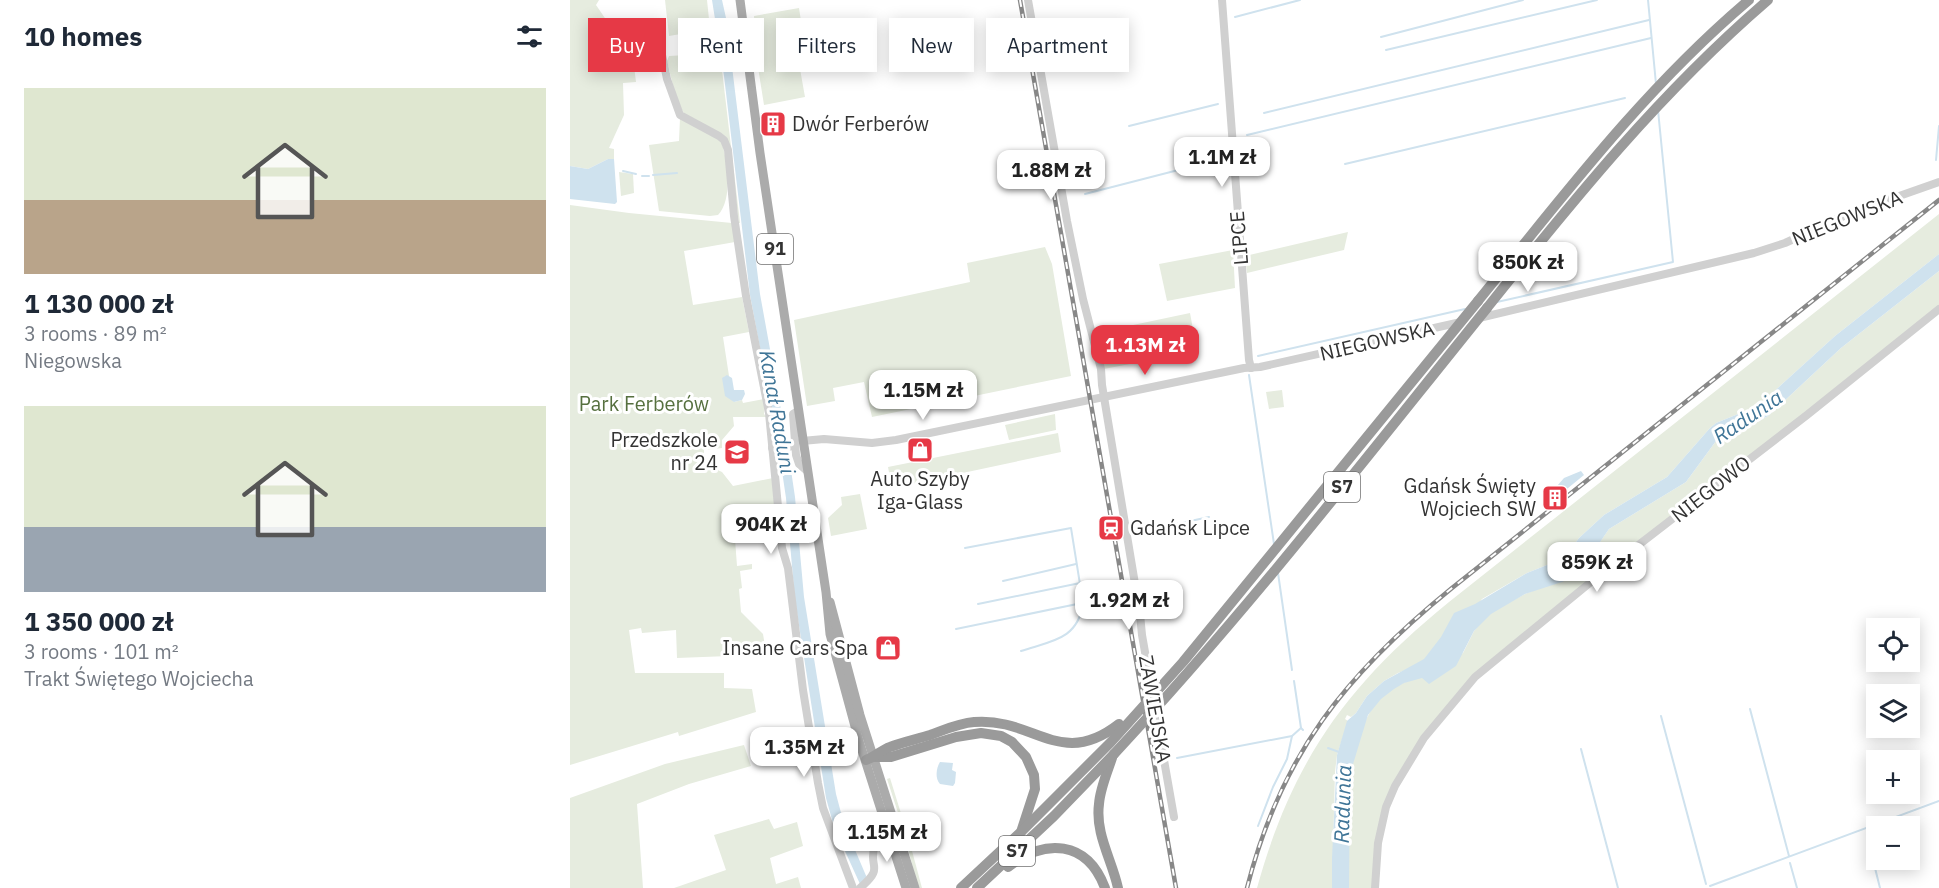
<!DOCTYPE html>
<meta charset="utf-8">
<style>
:root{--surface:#fff;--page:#f2f2f3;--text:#1f2937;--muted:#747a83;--accent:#e63946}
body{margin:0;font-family:"IBM Plex Sans",sans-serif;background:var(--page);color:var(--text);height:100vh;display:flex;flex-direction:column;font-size:22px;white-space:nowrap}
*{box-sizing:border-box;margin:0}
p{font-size:20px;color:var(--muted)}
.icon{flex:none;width:33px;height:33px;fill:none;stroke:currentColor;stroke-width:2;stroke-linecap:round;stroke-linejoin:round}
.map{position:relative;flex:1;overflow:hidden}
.drawer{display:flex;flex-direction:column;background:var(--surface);width:570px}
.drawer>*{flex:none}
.top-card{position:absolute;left:18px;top:18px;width:570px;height:54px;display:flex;gap:12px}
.tools{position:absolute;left:1296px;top:618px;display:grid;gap:12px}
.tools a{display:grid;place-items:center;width:54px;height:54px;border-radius:0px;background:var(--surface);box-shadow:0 3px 15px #0003;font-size:30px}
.price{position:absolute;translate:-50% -51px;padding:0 14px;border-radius:12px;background:#fff;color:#222;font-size:20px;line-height:39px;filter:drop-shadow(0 2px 3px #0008)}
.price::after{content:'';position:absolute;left:50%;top:36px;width:18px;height:14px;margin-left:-9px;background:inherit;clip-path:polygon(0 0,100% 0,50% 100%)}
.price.current{background:var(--accent);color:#fff}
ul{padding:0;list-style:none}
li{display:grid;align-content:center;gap:12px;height:318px;padding:0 24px}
li span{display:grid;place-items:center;height:186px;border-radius:0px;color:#555}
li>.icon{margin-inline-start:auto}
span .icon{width:108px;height:108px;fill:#fffc;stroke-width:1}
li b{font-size:26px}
h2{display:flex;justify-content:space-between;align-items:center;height:72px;padding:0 24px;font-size:26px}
.chip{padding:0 21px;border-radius:0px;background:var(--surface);box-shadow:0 3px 15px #0003;font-size:21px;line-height:54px}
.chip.current{background:var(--accent);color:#fff}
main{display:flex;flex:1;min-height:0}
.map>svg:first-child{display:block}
.green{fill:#e6ecdf}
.water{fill:#cfe2ee}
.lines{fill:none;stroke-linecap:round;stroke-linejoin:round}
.stream{stroke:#cfe2ee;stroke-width:2}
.minor{stroke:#d0d0d0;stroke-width:8}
.major{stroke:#ababab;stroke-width:9}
.highway{stroke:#9a9a9a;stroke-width:10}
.rail-casing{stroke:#888;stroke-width:4.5}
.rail{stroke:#fff;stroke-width:2;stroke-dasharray:7;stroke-linecap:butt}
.highway-bridge{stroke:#9a9a9a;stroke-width:10}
.labels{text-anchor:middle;stroke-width:6;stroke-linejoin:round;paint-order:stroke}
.shield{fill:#fff;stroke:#707070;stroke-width:1.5}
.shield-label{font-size:18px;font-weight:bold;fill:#333}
.poi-label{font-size:20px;fill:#333;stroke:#fff;text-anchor:end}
.street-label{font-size:20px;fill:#333;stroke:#fff}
.park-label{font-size:20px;fill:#56703f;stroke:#fff}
.water-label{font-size:21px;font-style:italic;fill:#3f7597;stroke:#fff}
</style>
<main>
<section class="drawer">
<h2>10 homes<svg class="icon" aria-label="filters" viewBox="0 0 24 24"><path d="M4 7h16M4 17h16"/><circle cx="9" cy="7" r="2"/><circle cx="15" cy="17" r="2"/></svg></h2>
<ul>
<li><span style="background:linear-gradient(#dfe7d0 60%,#b9a48a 0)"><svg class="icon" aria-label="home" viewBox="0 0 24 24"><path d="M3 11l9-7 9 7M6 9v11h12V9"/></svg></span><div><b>1 130 000 zł</b><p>3 rooms · 89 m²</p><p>Niegowska</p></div></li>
<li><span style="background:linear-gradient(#dfe7d0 65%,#9aa5b1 0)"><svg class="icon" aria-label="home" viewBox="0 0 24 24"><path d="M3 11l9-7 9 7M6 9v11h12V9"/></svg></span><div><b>1 350 000 zł</b><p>3 rooms · 101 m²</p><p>Trakt Świętego Wojciecha</p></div></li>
</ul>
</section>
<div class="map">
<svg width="1369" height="888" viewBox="0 0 1369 888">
<rect width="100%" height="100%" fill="#fff"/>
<g class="green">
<polygon points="0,0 29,0 26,5 41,27 35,36 48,59 63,58 66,82 53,83 54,115 39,148 44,149 44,159 38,159 18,169 0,166"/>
<polygon points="95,0 137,0 140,29 99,36"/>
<polygon points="229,8 231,21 222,24 235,97 194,105 187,61 184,16"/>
<polygon points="377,24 385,63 350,71 341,32"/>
<path d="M150,53L170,223H169L157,138C145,128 131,125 119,118C107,111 101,75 97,61L99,56Z"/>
<path d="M110,118L151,141C158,160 163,200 148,215L140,216L89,211L79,145L109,141Z"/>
<polygon points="49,172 63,174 64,193 51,196"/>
<polygon points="0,205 59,213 162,223 165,242 114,251 123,305 172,297 179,332 153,337 159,376 154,377 164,402 172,400 173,403 194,399 195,408 194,414 197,417 163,417 164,426 152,440 152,448 134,450 134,460 138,461 139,466 152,472 163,486 203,478 209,538 165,539 167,566 182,564 182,569 170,571 172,588 169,589 171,612 193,634 195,646 159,656 107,658 106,630 72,633 71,628 59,630 65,673 154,673 154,688 182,689 186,712 109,736 108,732 0,765"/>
<path d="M1369,214V254L1265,336L1188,406L1146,423L1140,428L1097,477L1034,515L1009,538L998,553L992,559L957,573L912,599L870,657L828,673L814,681L797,696L786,713L781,717L777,715L775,719L778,721L767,755L765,772L762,888H687C722,761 777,685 879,602Z"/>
<polygon points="778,232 774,250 677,273 675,256"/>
<polygon points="475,247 482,264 501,376 302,417 294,382 263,388 265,401 237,406 224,320 400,282 397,263"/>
<polygon points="663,250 665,288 597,301 589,264"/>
<polygon points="1369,271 1369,307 903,676 821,790 803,888 779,888 779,809 776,791 779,752 800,712 813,693 893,653 904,631 913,620 915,615 955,594 1009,572 1039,529 1116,482 1146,441 1160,432 1178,427 1198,416 1271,348"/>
<polygon points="620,313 627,351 534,369 525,333"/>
<polygon points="712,390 714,407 699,409 696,392"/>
<polygon points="485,414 486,430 439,440 435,425"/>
<polygon points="488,433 491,452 322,488 318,467"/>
<polygon points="290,494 297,529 261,536 258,518 272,505 271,497"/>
<polygon points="174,745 181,766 119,784 67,804 73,888 0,888 0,798 95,764"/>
<polygon points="320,778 338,836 352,888 348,888 333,828 317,779"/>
<polygon points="199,819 204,829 227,822 233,846 200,858 206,884 228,877 231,888 104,888 156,870 144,835"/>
</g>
<g class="water">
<polygon points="142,0 152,0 156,18 190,294 217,443 208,444 180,295 154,76"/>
<polygon points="38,159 44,159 47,202 45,204 0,199 0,166 18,169"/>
<polygon points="1369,254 1369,271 1271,348 1198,416 1178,427 1160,432 1146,441 1116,482 1039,529 1013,567 1003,577 992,582 955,594 921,614 904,631 886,666 859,684 852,678 834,683 824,689 811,699 798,715 780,774 779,888 762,888 762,858 767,755 777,721 786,713 797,696 814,681 854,659 871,637 884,613 905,604 957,573 992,559 998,553 1009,538 1034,515 1097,477 1140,428 1146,423 1188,406 1265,336"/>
<polygon points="157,375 162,378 164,390 174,390 175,394 172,400 164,402 155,396 152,378"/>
<polygon points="218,450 225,497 234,597 266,794 274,824 297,878 290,884 264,827 256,798 225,600 216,498 209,451"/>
<polygon points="1011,471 1014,475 992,493 987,486 994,478"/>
<path d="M370,762L383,763L382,770L386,772L385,783L383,786L370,784C365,779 366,768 370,762Z"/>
</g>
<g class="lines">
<g class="stream">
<polyline points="1078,0 1086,84"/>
<polyline points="665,17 730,0"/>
<polyline points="811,37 953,0"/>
<polyline points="816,50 1027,0"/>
<polyline points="694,113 1079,20"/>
<polyline points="559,126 648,104"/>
<polyline points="677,135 1081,38"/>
<polyline points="1366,160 1369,126"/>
<polyline points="775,164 1055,98"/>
<polyline points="53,171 66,174"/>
<polyline points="83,175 107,173"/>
<polyline points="72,176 79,176"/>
<polyline points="515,194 655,158"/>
<polyline points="927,302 1103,262 1088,110"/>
<polyline points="688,356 895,309"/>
<polyline points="679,375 704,544"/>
<polyline points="565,533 639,517"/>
<path d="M395,548L501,528L513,603C508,640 481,641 451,651"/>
<polyline points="708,573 722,670"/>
<polyline points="433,581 506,564"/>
<polyline points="408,604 510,583"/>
<polyline points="386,629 512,603"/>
<polyline points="724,681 731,728"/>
<polyline points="1180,709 1219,856"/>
<polyline points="1091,716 1136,884"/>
<polyline points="758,748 769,752"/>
<polyline points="1011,749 1048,888"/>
<polyline points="607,758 722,736 731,728 733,730"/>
<polyline points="688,826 703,787 717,759 722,736"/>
<polyline points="1297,836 1310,888"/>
<polyline points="1220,863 1227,888"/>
<polyline points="1140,886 1369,801"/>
</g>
<g class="minor">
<polyline points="458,0 497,221 513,299 531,369 532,385 570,614 572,635 604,817"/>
<polyline points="652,0 679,360 681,368"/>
<polyline points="83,34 92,55 97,79 110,115 149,136 154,140 158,150 164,216 176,296 199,413 212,548 218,568 233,690 248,783 253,808 283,888"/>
<polyline points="909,318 1184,253 1215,243 1278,214 1369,182"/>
<polyline points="228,411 223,414 226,455 229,464 237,471"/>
<polyline points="232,441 254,439 302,443 326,440 674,368 690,367 891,322"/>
<polyline points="202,448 225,446"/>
<path d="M290,888C316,866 297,868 305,845L320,839"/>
<polyline points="805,888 808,843 816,807 825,786 854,738 905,677 1027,577 1237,415 1369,309"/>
</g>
<g class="major">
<polyline points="170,0 190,153 256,592 260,634 289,741 336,888"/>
<polyline points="260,602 290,715 345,888"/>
</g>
<g class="highway">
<path d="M908,301C993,196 1075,88 1179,0"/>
<path d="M917,308C1005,198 1090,93 1198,0"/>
<polyline points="304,757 321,757 386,737 411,733 431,736 442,742 456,757 464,775 465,789 451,832 391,888"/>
<path d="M542,758C537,773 530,789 529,804C525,834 542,860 548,888"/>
<path d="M296,760C305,757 311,750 320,747C333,742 347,739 360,735C374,730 389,723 404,722C464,717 490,770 549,724"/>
<path d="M438,867C475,838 517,840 535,888"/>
<polyline points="407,888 484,816 544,754"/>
</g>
<defs>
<g id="rail">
<polyline points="450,0 606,888"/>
<path d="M677,888C711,754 776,674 882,588L1369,200"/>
</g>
</defs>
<use href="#rail" class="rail-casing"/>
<use href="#rail" class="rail"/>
<g class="highway-bridge">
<path d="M544,754C676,613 795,459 917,308"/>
<polyline points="451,832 541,742 613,662 908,301"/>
</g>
</g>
<defs>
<symbol id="building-square" viewBox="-11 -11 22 22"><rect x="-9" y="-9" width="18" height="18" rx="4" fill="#e63946" stroke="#fff"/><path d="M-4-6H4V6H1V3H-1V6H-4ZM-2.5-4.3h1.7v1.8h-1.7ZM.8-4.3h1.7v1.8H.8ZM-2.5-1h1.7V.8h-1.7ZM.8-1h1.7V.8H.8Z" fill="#fff"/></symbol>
<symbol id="shop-square" viewBox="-11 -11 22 22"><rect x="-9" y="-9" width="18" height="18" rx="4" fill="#e63946" stroke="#fff"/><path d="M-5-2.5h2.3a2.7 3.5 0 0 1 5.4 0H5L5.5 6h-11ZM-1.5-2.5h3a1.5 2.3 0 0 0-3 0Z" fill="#fff"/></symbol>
<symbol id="school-square" viewBox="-11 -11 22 22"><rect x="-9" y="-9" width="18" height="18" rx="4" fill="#e63946" stroke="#fff"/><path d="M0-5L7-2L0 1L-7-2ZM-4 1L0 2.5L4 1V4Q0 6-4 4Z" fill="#fff"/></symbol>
<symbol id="station-square" viewBox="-11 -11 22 22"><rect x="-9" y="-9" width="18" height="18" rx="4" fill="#e63946" stroke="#fff"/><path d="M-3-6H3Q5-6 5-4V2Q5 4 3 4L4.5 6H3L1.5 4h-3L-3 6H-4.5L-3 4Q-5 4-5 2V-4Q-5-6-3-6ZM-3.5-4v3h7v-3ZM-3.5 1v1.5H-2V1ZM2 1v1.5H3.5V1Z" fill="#fff"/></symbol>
</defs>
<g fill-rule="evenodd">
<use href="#building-square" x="188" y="109" width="30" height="30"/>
<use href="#shop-square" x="335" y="435" width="30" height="30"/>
<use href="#school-square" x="152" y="437" width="30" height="30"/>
<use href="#building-square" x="970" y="483" width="30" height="30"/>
<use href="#station-square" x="526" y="513" width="30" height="30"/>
<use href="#shop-square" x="303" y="633" width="30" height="30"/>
</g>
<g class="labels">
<g class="shield">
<rect x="187" y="234" width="36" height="30" rx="4.5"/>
<rect x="754" y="472" width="36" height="30" rx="4.5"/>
<rect x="429" y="836" width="36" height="30" rx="4.5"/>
</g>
<g class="shield-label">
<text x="205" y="255">91</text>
<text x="772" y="493">S7</text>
<text x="447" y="857">S7</text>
</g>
<g class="poi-label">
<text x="222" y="131" text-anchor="start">Dwór Ferberów</text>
<text x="148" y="447">Przedszkole<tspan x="148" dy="23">nr 24</tspan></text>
<text x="350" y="486" text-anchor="middle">Auto Szyby<tspan x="350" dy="23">Iga-Glass</tspan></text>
<text x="966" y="493">Gdańsk Święty<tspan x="966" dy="23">Wojciech SW</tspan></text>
<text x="560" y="535" text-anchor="start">Gdańsk Lipce</text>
<text x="298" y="655">Insane Cars Spa</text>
</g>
<g class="street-label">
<text transform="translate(1277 218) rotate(-22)" y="7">NIEGOWSKA</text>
<text transform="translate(669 238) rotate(-95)" y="7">LIPCE</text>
<text transform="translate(807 341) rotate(-13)" y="7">NIEGOWSKA</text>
<text transform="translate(1141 489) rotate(-38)" y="7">NIEGOWO</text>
<text transform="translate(585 709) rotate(80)" y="7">ZAWIEJSKA</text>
</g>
<g class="park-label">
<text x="74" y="411">Park Ferberów</text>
</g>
<g class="water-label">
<text transform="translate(207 412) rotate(80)" y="7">Kanał Raduni</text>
<text transform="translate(1178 417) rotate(-34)" y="7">Radunia</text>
<text transform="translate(773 804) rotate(-88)" y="7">Radunia</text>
</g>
</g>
</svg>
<div class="tools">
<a><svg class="icon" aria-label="locate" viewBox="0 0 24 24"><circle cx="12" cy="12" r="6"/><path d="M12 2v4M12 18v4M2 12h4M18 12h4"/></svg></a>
<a><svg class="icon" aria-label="layers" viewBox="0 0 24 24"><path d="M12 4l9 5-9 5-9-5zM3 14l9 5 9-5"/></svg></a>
<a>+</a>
<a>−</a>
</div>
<b class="price" style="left:652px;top:188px">1.1M zł</b>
<b class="price" style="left:481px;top:201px">1.88M zł</b>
<b class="price" style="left:958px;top:293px">850K zł</b>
<b class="price current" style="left:575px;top:376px">1.13M zł</b>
<b class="price" style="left:353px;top:421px">1.15M zł</b>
<b class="price" style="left:201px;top:555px">904K zł</b>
<b class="price" style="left:1027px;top:593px">859K zł</b>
<b class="price" style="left:559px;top:631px">1.92M zł</b>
<b class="price" style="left:234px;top:778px">1.35M zł</b>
<b class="price" style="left:317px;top:863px">1.15M zł</b>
<div class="top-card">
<a class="chip current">Buy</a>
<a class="chip">Rent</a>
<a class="chip">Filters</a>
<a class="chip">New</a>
<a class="chip">Apartment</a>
</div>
</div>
</main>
